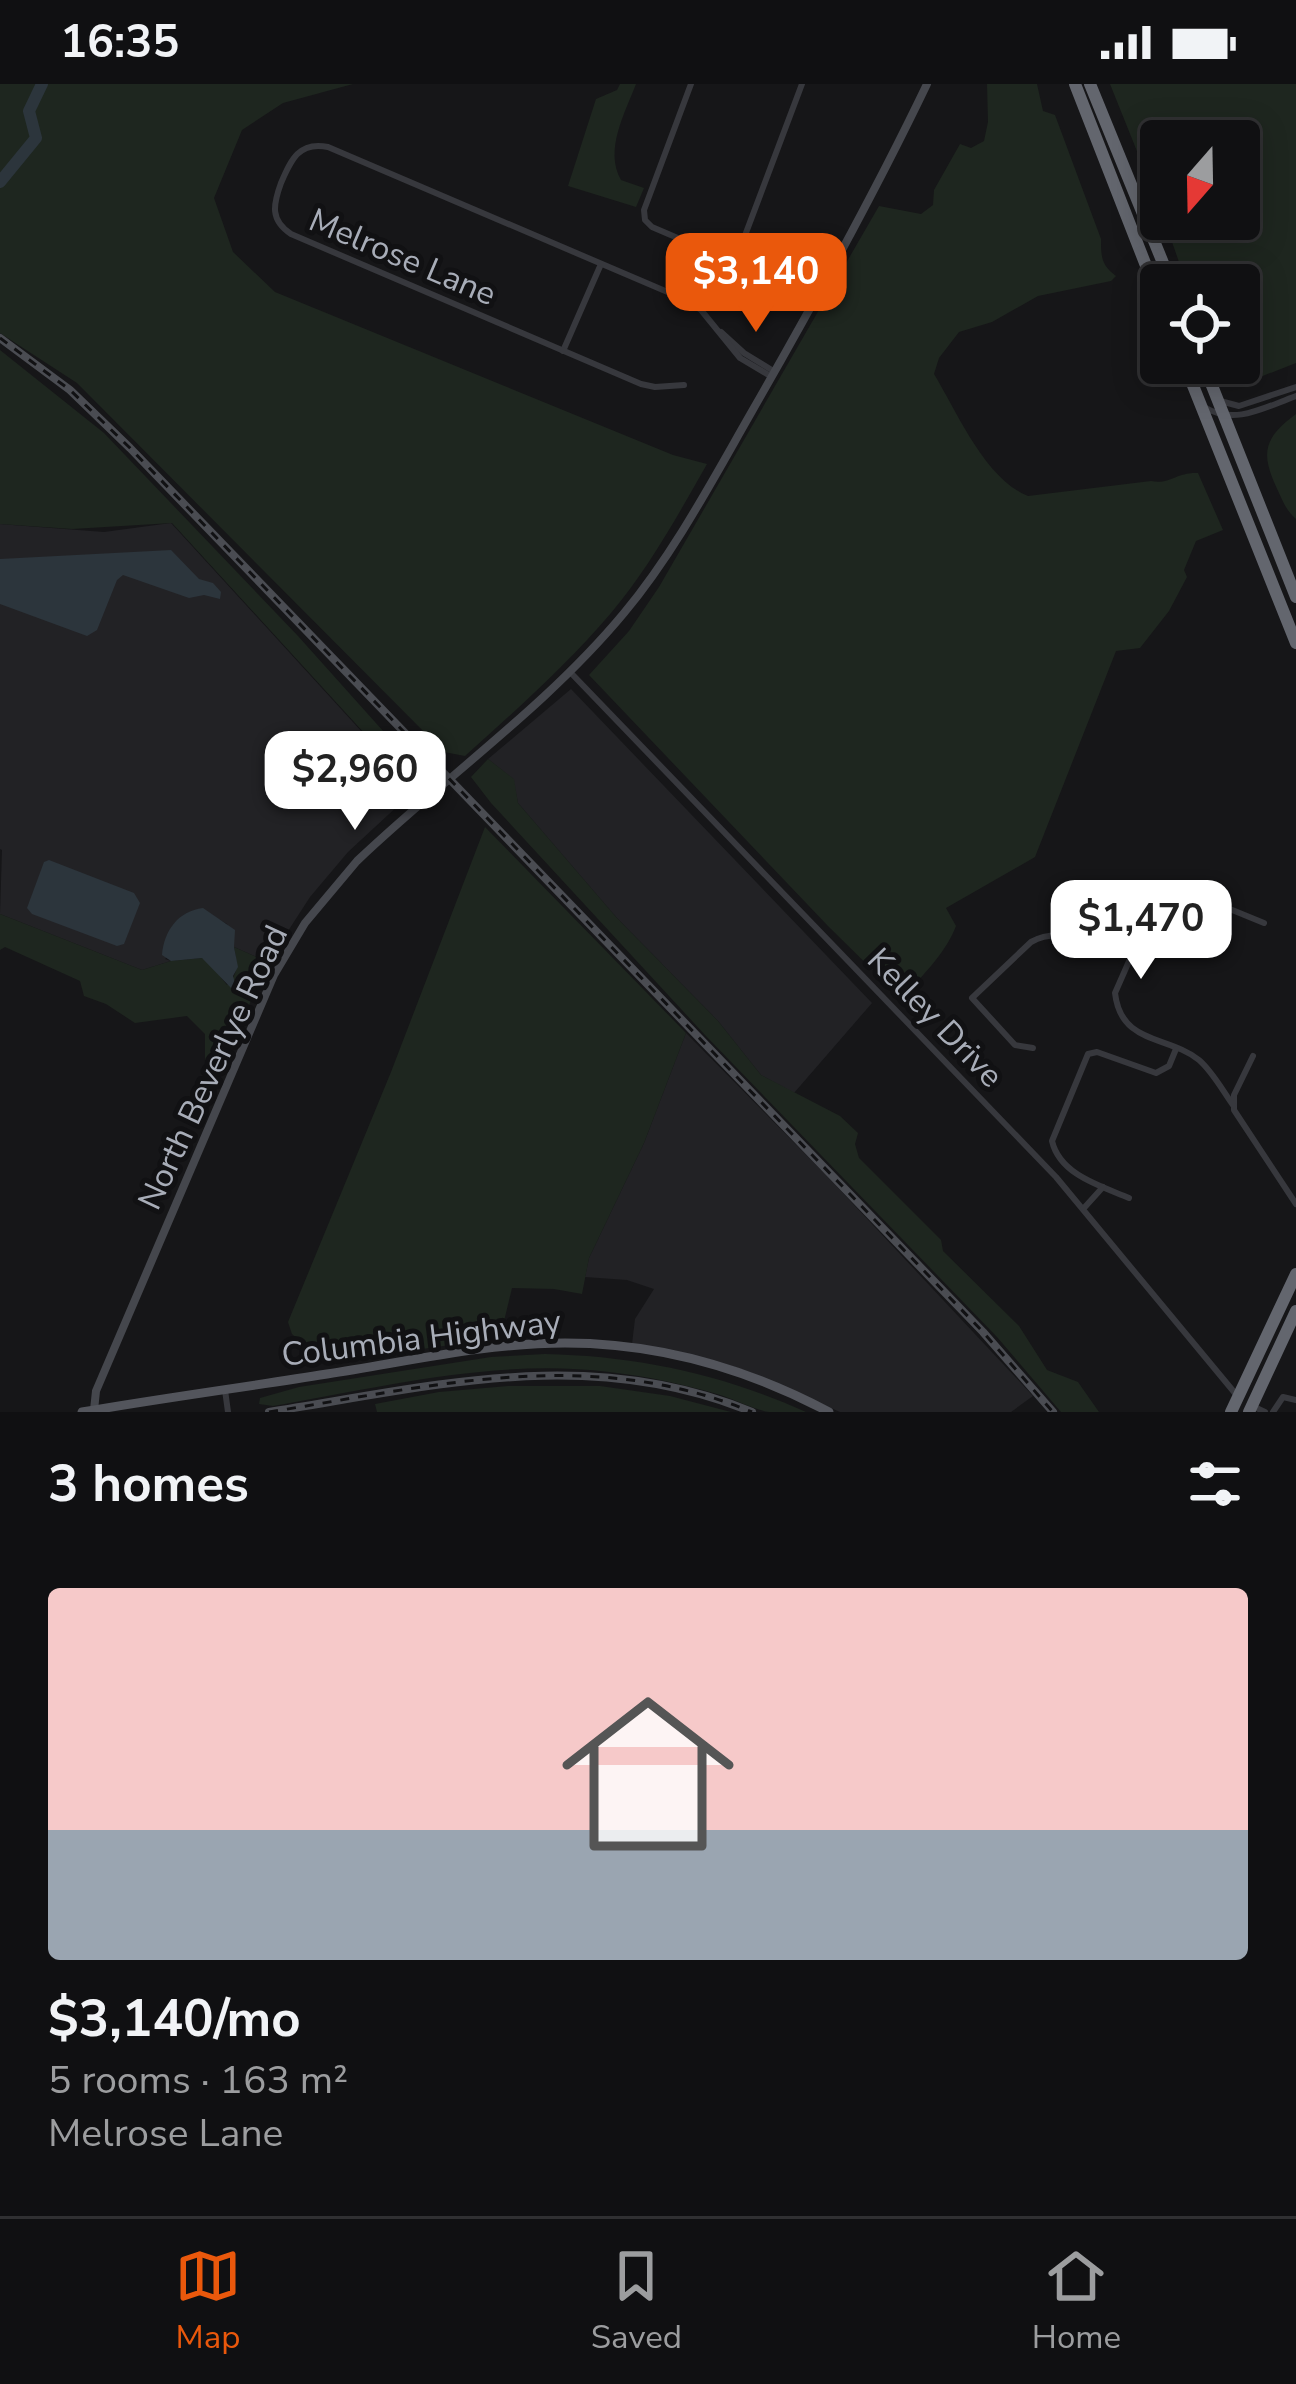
<!DOCTYPE html>
<meta charset="utf-8">
<style>
:root{--surface:#101012;--page:#19191b;--text:#f1f3f6;--muted:#9c9d9f;--line:#303032;--accent:#ea580c}
body{margin:0;font-family:"Nunito Sans",sans-serif;background:var(--page);color:var(--text);height:100vh;display:flex;flex-direction:column;font-size:45px;white-space:nowrap}
*{box-sizing:border-box;margin:0}
p{font-size:39px;color:var(--muted)}
.icon{flex:none;width:66px;height:66px;fill:none;stroke:currentColor;stroke-width:2;stroke-linecap:round;stroke-linejoin:round}
.map{position:relative;height:1328px;overflow:hidden}
.sheet{display:flex;flex-direction:column;background:var(--surface);flex:1}
.sheet>*{flex:none}
.needle{width:78px;rotate:200deg}
.fabs{position:absolute;left:1140px;top:36px;display:grid;gap:24px}
.fabs a{display:grid;place-items:center;width:120px;height:120px;border-radius:12px;background:var(--surface);box-shadow:0 6px 30px #0003,0 0 0 3px var(--line);font-size:60px}
.price{position:absolute;translate:-50% -102px;padding:0 27px;border-radius:24px;background:#fff;color:#222;font-size:39px;line-height:78px;filter:drop-shadow(0 3px 6px #0008)}
.price::after{content:'';position:absolute;left:50%;top:72px;width:36px;height:27px;margin-left:-18px;background:inherit;clip-path:polygon(0 0,100% 0,50% 100%)}
.price.on{background:var(--accent);color:#fff}
ul{padding:0;list-style:none}
li{display:grid;align-content:center;gap:24px;height:636px;padding:0 48px}
li+li{border-top:3px solid var(--line)}
li span{display:grid;place-items:center;height:372px;border-radius:12px;color:#555}
li>.icon{margin-inline-start:auto}
span .icon{width:216px;height:216px;fill:#fffc;stroke-width:1}
li b{font-size:51px}
h2{display:flex;justify-content:space-between;align-items:center;height:144px;padding:0 48px;font-size:51px}
.status{display:flex;justify-content:space-between;align-items:center;height:84px;padding:0 60px;background:var(--surface);direction:ltr}
.status svg{height:33px;fill:currentColor}
.tab-bar{display:flex;justify-content:space-around;align-items:center;height:168px;border-top:3px solid var(--line);background:var(--surface);font-size:33px;color:var(--muted)}
.tab-bar a{display:grid;justify-items:center;gap:6px}
.tab-bar .on{color:var(--accent)}
.map>svg:first-child{display:block}
.built{fill:#222225}
.green{fill:#1e261f}
.water{fill:#2c353c}
.lines{fill:none;stroke-linecap:round;stroke-linejoin:round}
.river{stroke:#2c353c;stroke-width:12}
.street{stroke:#37383d;stroke-width:6}
.secondary{stroke:#45474d;stroke-width:8}
.primary{stroke:#53555c;stroke-width:9}
.highway{stroke:#63666e;stroke-width:12}
.rail-casing{stroke:#4a4c52;stroke-width:8}
.rail{stroke:#111113;stroke-width:3;stroke-dasharray:9;stroke-linecap:butt}
.labels{text-anchor:middle;stroke-width:10;stroke-linejoin:round;paint-order:stroke}
.street-label{font-size:33px;fill:#a8adb8;stroke:#111113}
</style>
<div class="status"><b>16:35</b><svg viewBox="0 0 49 12"><path d="M0 12V9h3v3zM5 12V6h3v6zM10 12V3h3v9zM15 12V0h3v12zM26 1h20v11H26zM47 4h2v5h-2z"/></svg></div>
<div class="map">
<svg width="1296" height="1328" viewBox="0 0 1296 1328">
<rect width="100%" height="100%" fill="#161618"/>
<g class="built">
<polygon points="171,439 415,706 348,768 310,813 268,878 234,863 227,840 214,833 165,875 171,877 142,886 0,830 2,766 0,765 0,440 104,448"/>
<polygon points="571,605 872,919 794,1009 761,991 718,937 616,833 518,719 513,695 488,675"/>
<polygon points="686,949 827,1092 1033,1312 1011,1328 840,1328 750,1288 714,1276 632,1260 635,1235 654,1205 627,1196 585,1193 589,1174 644,1059"/>
</g>
<g class="green">
<path d="M0,0H353L283,19L242,46L214,114L233,168L275,208L673,371L707,380C678,431 649,484 611,529C568,580 515,627 465,672L444,668L77,299L0,249Z"/>
<path d="M620,0H636C625,29 604,66 621,96L644,104L636,123L568,102L596,15L617,6Z"/>
<path d="M987,0H1037L1043,27L1055,31L1101,155C1101,172 1101,181 1116,192L1111,197L1038,212L992,238L959,248L939,274L934,290C957,328 985,395 1028,412L1151,397C1170,401 1176,388 1198,389L1223,446L1196,457L1184,486L1187,493L1169,527L1140,564L1116,567L1035,773L946,824L956,842C947,866 925,890 907,908L904,906L898,911L828,842L589,591L629,547L659,503L879,122L921,130L933,121L934,106L960,60L971,64L984,57L988,38Z"/>
<polygon points="1110,0 1296,0 1296,279 1255,295 1245,276 1239,275 1239,201 1187,201 1164,135 1239,135 1239,57 1161,57 1161,127"/>
<polygon points="0,266 104,349 298,552 418,686 409,698 172,439 72,445 0,440"/>
<path d="M1296,330V435C1287,427 1284,420 1279,409C1261,371 1261,356 1296,330Z"/>
<polygon points="488,675 514,695 518,719 616,833 718,937 761,991 840,1032 858,1049 855,1060 859,1074 941,1156 943,1167 1019,1242 1047,1286 1078,1298 1099,1328 1061,1328 997,1253 705,951 491,719 471,693"/>
<polygon points="485,743 686,949 644,1059 589,1174 582,1210 554,1205 512,1204 500,1254 358,1274 302,1259 292,1250 288,1238 391,988"/>
<path d="M0,830L142,886L171,877L202,874L207,876L227,901C239,891 237,878 234,863L268,878L218,992L205,987V950L187,932L135,939L106,920L84,912L80,897L5,863L0,866Z"/>
<path d="M545,1270C637,1272 722,1290 806,1328C794,1328 781,1328 769,1328C752,1325 734,1315 717,1310C682,1300 646,1292 609,1288C498,1274 382,1303 273,1322L259,1320L260,1314L299,1303L491,1273Z"/>
<polygon points="508,1302 600,1302 670,1312 731,1328 377,1328 375,1320 439,1308"/>
</g>
<g class="water">
<polygon points="171,466 199,495 213,499 221,508 220,515 204,511 189,514 123,491 117,496 97,546 87,552 0,520 0,475"/>
<polygon points="49,776 134,809 140,819 124,860 117,862 32,830 27,824 44,778"/>
<path d="M203,824L235,846L234,863L238,883L233,892L236,903L232,905L202,874L171,877L162,871C164,847 178,827 203,824Z"/>
</g>
<g class="lines">
<polyline class="river" points="0,98 36,54 29,27 42,0"/>
<g class="street">
<polyline points="691,0 644,126 645,136 652,143 818,214"/>
<polyline points="735,178 802,0"/>
<polyline points="721,248 744,269 775,288"/>
<polyline points="563,267 601,180"/>
<path d="M684,301L655,303L641,300L291,150C270,136 273,121 281,99C291,76 299,57 328,63L684,215L701,226L740,274L772,293"/>
<polyline points="1220,317 1239,322 1296,303"/>
<path d="M1204,323C1235,342 1265,323 1296,312"/>
<polyline points="571,589 1056,1093 1239,1314"/>
<path d="M1033,964L1015,961L972,914L1031,858C1060,842 1088,858 1116,870"/>
<polyline points="1253,972 1234,1011 1234,1026 1296,1120"/>
<path d="M1233,1021C1223,1007 1212,987 1199,976C1168,951 1121,961 1115,909L1163,800L1171,801L1264,839"/>
<path d="M1129,1114C1101,1102 1060,1091 1052,1057L1088,970L1097,968L1156,989L1169,982L1176,965"/>
<polyline points="1084,1124 1103,1103"/>
<polyline points="225,1306 228,1328"/>
<polyline points="1250,1321 1265,1328"/>
<polyline points="1273,1328 1283,1313 1296,1316"/>
</g>
<path class="secondary" d="M94,1326L96,1307L274,891L305,839L357,777C445,693 546,623 624,529C674,469 712,397 751,329C813,221 873,113 927,0"/>
<path class="primary" d="M82,1328C163,1314 246,1303 327,1290C406,1278 485,1259 565,1259C658,1259 748,1285 829,1328"/>
<g class="highway">
<polyline points="1075,0 1161,220"/>
<polyline points="1090,0 1172,201"/>
<polyline points="1184,279 1296,559"/>
<polyline points="1203,279 1296,513"/>
<polyline points="1231,1328 1296,1190"/>
<polyline points="1249,1328 1296,1227"/>
</g>
<defs>
<g id="rail">
<polyline points="0,254 70,306 130,364 983,1248 1053,1328"/>
<path d="M269,1328C434,1302 590,1261 752,1328"/>
</g>
</defs>
<use href="#rail" class="rail-casing"/>
<use href="#rail" class="rail"/>
</g>
<g class="labels">
<g class="street-label">
<text transform="translate(403 172) rotate(23)" y="12">Melrose Lane</text>
<text transform="translate(936 933) rotate(46)" y="12">Kelley Drive</text>
<text transform="translate(212 983) rotate(-65)" y="12">North Beverlye Road</text>
<text transform="translate(421 1253) rotate(-7)" y="12">Columbia Highway</text>
</g>
</g>
</svg>
<div class="fabs">
<a><svg class="needle" viewBox="-14 -14 28 28"><path d="M0-13l5 13h-10z" fill="#e53935"/><path d="M0 13l5-13h-10z" fill="#9c9d9f"/></svg></a>
<a><svg class="icon" aria-label="locate" viewBox="0 0 24 24"><circle cx="12" cy="12" r="6"/><path d="M12 2v4M12 18v4M2 12h4M18 12h4"/></svg></a>
</div>
<b class="price on" style="left:756px;top:251px">$3,140</b>
<b class="price" style="left:355px;top:749px">$2,960</b>
<b class="price" style="left:1141px;top:898px">$1,470</b>
</div>
<section class="sheet">
<h2>3 homes<svg class="icon" aria-label="filters" viewBox="0 0 24 24"><path d="M4 7h16M4 17h16"/><circle cx="9" cy="7" r="2"/><circle cx="15" cy="17" r="2"/></svg></h2>
<ul>
<li><span style="background:linear-gradient(#f6c9c9 65%,#9aa5b1 0)"><svg class="icon" aria-label="home" viewBox="0 0 24 24"><path d="M3 11l9-7 9 7M6 9v11h12V9"/></svg></span><div><b>$3,140/mo</b><p>5 rooms · 163 m²</p><p>Melrose Lane</p></div></li>
</ul>
</section>
<nav class="tab-bar">
<a class="on"><svg class="icon" aria-label="map" viewBox="0 0 24 24"><path d="M3 6l6-2 6 2 6-2v14l-6 2-6-2-6 2zM9 4v14M15 6v14"/></svg>Map</a>
<a><svg class="icon" aria-label="saved" viewBox="0 0 24 24"><path d="M7 4h10v16l-5-4-5 4z"/></svg>Saved</a>
<a><svg class="icon" aria-label="home" viewBox="0 0 24 24"><path d="M3 11l9-7 9 7M6 9v11h12V9"/></svg>Home</a>
</nav>
